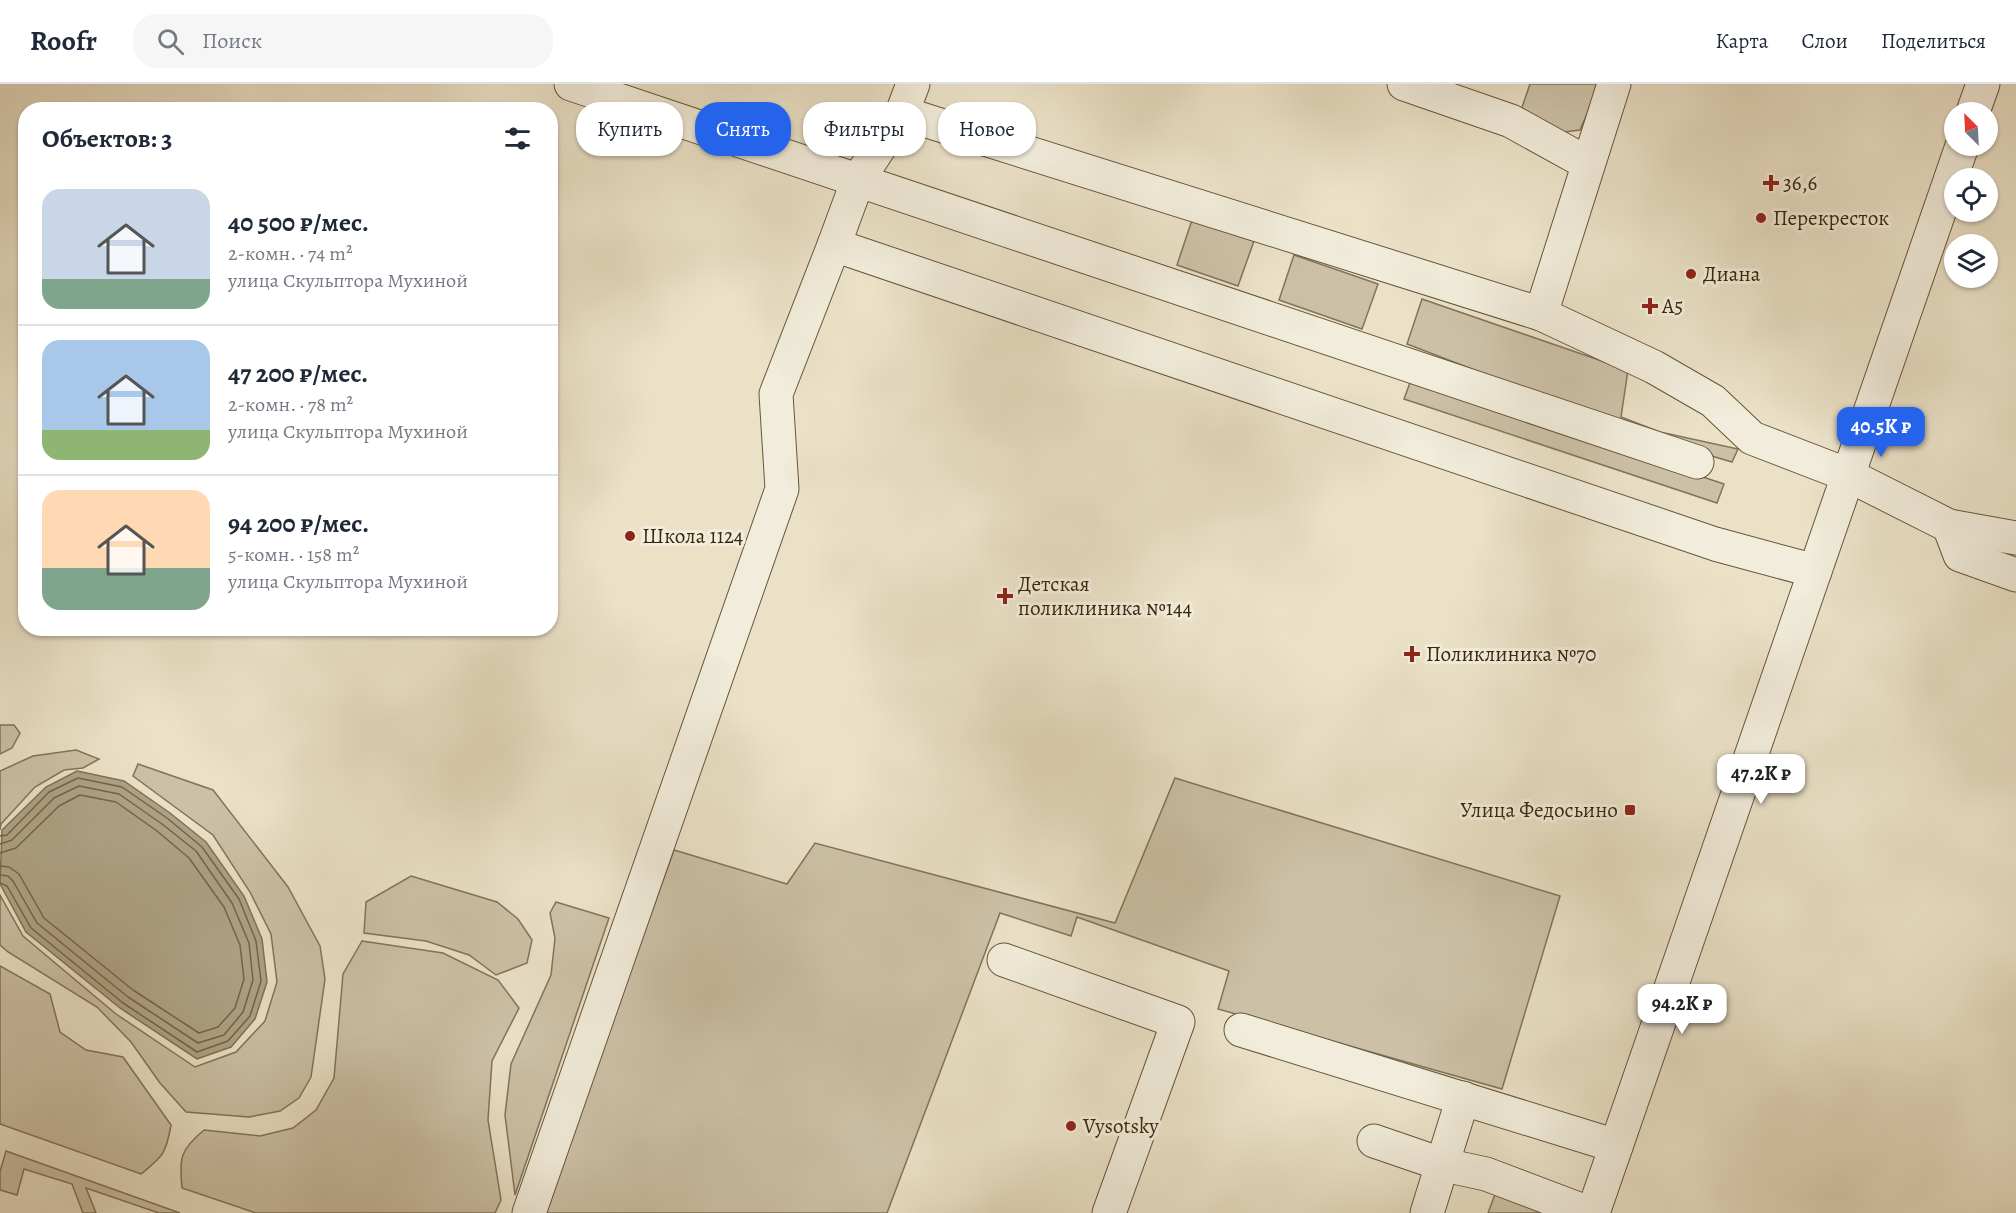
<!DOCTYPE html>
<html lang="ru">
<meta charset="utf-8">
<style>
:root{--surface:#fff;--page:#f6f6f7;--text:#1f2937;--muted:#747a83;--line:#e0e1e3;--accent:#2563eb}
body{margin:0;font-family:Alegreya,serif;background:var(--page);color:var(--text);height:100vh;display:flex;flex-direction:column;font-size:22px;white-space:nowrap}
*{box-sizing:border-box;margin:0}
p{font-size:20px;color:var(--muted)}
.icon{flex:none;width:33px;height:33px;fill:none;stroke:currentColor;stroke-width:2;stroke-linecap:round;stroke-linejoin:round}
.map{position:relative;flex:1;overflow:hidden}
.details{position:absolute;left:18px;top:18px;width:540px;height:534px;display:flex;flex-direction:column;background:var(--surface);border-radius:24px;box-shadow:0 2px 4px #0004}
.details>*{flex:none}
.banner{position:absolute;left:576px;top:18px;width:570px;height:54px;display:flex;gap:12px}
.needle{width:39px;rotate:336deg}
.buttons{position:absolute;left:1944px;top:18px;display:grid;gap:12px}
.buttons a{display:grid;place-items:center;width:54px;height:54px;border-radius:50%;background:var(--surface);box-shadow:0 2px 4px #0004;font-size:30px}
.price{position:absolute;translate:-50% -51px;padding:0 14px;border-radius:12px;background:#fff;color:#222;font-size:20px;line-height:39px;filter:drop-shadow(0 2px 3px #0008)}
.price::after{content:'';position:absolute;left:50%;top:36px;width:18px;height:14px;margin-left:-9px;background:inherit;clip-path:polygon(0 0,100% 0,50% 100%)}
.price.current{background:var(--accent);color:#fff}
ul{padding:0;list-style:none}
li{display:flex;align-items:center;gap:18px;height:150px;padding:0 24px}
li+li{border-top:2px solid var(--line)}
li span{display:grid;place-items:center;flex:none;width:168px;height:120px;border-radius:18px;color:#555}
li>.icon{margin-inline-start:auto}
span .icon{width:72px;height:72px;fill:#fffc;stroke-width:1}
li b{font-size:26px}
h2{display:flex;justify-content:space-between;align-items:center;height:72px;padding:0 24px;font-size:26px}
.tag{padding:0 21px;border-radius:24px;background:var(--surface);box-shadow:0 2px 4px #0004;font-size:21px;line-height:54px}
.tag.current{background:var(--accent);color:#fff}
header{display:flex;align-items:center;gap:36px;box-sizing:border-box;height:84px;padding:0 30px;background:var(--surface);border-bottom:2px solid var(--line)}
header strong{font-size:28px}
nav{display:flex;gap:33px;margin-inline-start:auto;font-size:21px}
.search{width:420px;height:54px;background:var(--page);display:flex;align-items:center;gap:15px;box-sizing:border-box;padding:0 21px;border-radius:24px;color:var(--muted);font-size:22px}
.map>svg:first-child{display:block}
.green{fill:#ccc1a7;stroke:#837458;stroke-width:1.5}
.water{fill:#aea286;stroke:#807154;stroke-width:1.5}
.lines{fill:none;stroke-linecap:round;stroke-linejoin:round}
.shore{stroke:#746448;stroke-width:1.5}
.minor-casing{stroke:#665638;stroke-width:35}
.minor{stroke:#f1ecdb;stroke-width:33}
.poi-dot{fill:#8f2418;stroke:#f1ecdb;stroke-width:2}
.labels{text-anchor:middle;stroke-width:6;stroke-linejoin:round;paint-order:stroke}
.poi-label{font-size:21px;fill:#3a2709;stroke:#f1ecdb;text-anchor:start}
</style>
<header>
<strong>Roofr</strong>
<div class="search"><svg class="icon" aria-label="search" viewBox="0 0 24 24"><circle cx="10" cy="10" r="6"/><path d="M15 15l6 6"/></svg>Поиск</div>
<nav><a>Карта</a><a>Слои</a><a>Поделиться</a></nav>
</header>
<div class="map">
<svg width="2016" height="1129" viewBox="0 0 2016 1129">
<rect width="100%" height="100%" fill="#eae1c7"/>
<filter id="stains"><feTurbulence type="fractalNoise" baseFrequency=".00333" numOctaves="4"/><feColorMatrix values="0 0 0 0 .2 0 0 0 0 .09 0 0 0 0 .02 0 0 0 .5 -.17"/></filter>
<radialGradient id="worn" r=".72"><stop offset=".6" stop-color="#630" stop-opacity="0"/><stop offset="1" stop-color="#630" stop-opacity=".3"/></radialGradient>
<g class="green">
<polygon points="1530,0 1600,0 1580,46 1556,49 1519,32"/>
<polygon points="1192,136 1254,157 1238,202 1177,181"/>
<polygon points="1294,171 1378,200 1362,245 1279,216"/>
<polygon points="1422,215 1628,286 1621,333 1660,348 1738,365 1732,378 1648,353 1407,260"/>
<polygon points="1411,296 1724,400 1717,419 1404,315"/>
<polygon points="0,641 14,641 20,649 12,664 0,670"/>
<polygon points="76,666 99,675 83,684 64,686 35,703 1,740 0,746 0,687 33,672"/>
<polygon points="138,680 213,706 288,803 320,862 325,895 311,993 299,1014 280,1027 249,1033 186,1028 160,999 131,958 97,923 8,868 0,861 0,811 23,852 116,930 195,983 236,968 265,937 277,898 271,850 250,808 213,751 133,692"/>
<polygon points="1175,694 1560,812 1502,1005 1218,925 1229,887 1077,833 1071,852 1000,829 887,1129 543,1129 674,766 787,800 815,759 1115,839"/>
<polygon points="411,792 497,818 518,835 532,856 527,879 496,891 469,871 426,857 364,849 366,818"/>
<polygon points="556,818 609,834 515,1111 505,1031 511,980 551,891 555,854 550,829"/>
<path d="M362,857L443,869L498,896L519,924L492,977L488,1036L501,1116L495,1129H256L182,1104C179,1074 180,1066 204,1046L260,1052L293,1044L316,1026L334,994L343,890Z"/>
<path d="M0,882L50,910L60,948L86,966L123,973L171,1041C166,1070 163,1072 141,1090L0,1040Z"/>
<polygon points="6,1067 180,1129 159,1129 86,1104 96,1129 83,1129 72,1100 24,1085 17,1111 0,1106 0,1088"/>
<polygon points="1497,1105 1537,1126 1538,1129 1488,1129"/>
</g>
<polygon class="water" points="77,687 124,697 170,729 206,758 244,812 262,855 267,898 255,935 231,963 197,975 120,924 26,848 0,800 2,746 46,703"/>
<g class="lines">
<g class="shore">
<polyline points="0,752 7,751 49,708 78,694 122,703 167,734 202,763 239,815 256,857 261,897 250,932 228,957 197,968 123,919 31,844 7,802 0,799"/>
<polyline points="0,760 12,756 54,714 79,702 119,710 162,740 196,767 232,819 249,859 253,896 243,928 224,951 198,959 128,913 37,839 13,797 8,792 0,791"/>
<polyline points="0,769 16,764 59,722 80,711 116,718 157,747 189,774 224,823 240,861 244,895 235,924 218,943 199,949 133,906 44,834 19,790 9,783 0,782"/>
</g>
<defs>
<g id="minor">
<polyline points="571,0 1697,378"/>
<polyline points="1404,0 1511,37 1587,79"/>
<polyline points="1973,28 1983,0"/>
<polyline points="902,29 1541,230 1654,283 1713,317 1752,354 1848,391 1949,442 1960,471 2016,491"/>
<polyline points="834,161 1715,460 1815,487"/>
<polyline points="1541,230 1614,0"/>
<polyline points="1949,442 2016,454"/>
<polyline points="1004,876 1178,938 1109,1129"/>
<polyline points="1241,946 1616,1062"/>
<polyline points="1374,1057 1444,1081 1486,1090 1589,1129"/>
<polyline points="529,1129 782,405 776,310 834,161 858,96 902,29 913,0"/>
<polyline points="1427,1129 1463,1014"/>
<polyline points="1593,1129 1962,62"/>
</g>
</defs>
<use href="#minor" class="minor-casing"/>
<use href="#minor" class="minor"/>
</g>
<g class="poi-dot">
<path d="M1768 90h6v6h6v6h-6v6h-6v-6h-6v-6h6z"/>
<circle cx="1761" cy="134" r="6"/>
<circle cx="1691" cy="190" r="6"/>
<path d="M1647 213h6v6h6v6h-6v6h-6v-6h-6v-6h6z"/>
<circle cx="630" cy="452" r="6"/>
<path d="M1002 503h6v6h6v6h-6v6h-6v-6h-6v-6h6z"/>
<path d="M1409 561h6v6h6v6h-6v6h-6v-6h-6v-6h6z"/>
<rect x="1624" y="720" width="12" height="12" rx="3"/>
<circle cx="1071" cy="1042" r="6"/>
</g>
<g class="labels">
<g class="poi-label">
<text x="1783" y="106">36,6</text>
<text x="1773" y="141">Перекресток</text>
<text x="1703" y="197">Диана</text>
<text x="1662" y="229">А5</text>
<text x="642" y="459">Школа 1124</text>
<text x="1018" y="507">Детская<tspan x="1018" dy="24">поликлиника №144</tspan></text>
<text x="1426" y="577">Поликлиника №70</text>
<text x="1618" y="733" text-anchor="end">Улица Федосьино</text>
<text x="1083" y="1049">Vysotsky</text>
</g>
</g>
<rect width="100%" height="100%" filter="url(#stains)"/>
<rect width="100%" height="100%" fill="url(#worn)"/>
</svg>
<div class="buttons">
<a><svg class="needle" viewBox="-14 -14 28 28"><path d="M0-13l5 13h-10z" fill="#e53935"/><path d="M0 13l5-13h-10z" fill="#747a83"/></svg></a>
<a><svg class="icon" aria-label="locate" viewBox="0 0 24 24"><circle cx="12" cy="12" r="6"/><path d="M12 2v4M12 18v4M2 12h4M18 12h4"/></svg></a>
<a><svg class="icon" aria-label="layers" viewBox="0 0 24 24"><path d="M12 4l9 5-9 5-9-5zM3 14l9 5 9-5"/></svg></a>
</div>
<b class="price current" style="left:1881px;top:374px">40.5K ₽</b>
<b class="price" style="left:1761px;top:721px">47.2K ₽</b>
<b class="price" style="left:1682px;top:951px">94.2K ₽</b>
<div class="banner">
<a class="tag">Купить</a>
<a class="tag current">Снять</a>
<a class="tag">Фильтры</a>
<a class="tag">Новое</a>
</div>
<section class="details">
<h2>Объектов: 3<svg class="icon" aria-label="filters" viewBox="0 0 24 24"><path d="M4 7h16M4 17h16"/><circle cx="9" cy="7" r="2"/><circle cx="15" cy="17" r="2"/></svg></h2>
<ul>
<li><span style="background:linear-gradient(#c9d6e8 75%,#7fa58c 0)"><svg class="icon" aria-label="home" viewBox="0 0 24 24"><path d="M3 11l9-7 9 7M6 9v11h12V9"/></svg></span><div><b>40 500 ₽/мес.</b><p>2-комн. · 74 m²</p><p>улица Скульптора Мухиной</p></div></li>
<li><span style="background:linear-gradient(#a9c7e8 75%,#8fb573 0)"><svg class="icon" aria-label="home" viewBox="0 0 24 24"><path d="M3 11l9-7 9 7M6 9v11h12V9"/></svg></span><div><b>47 200 ₽/мес.</b><p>2-комн. · 78 m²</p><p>улица Скульптора Мухиной</p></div></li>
<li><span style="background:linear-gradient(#ffd9b3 65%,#7fa58c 0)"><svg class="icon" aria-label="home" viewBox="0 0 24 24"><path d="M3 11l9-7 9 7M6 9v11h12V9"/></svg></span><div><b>94 200 ₽/мес.</b><p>5-комн. · 158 m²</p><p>улица Скульптора Мухиной</p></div></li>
</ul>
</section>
</div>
